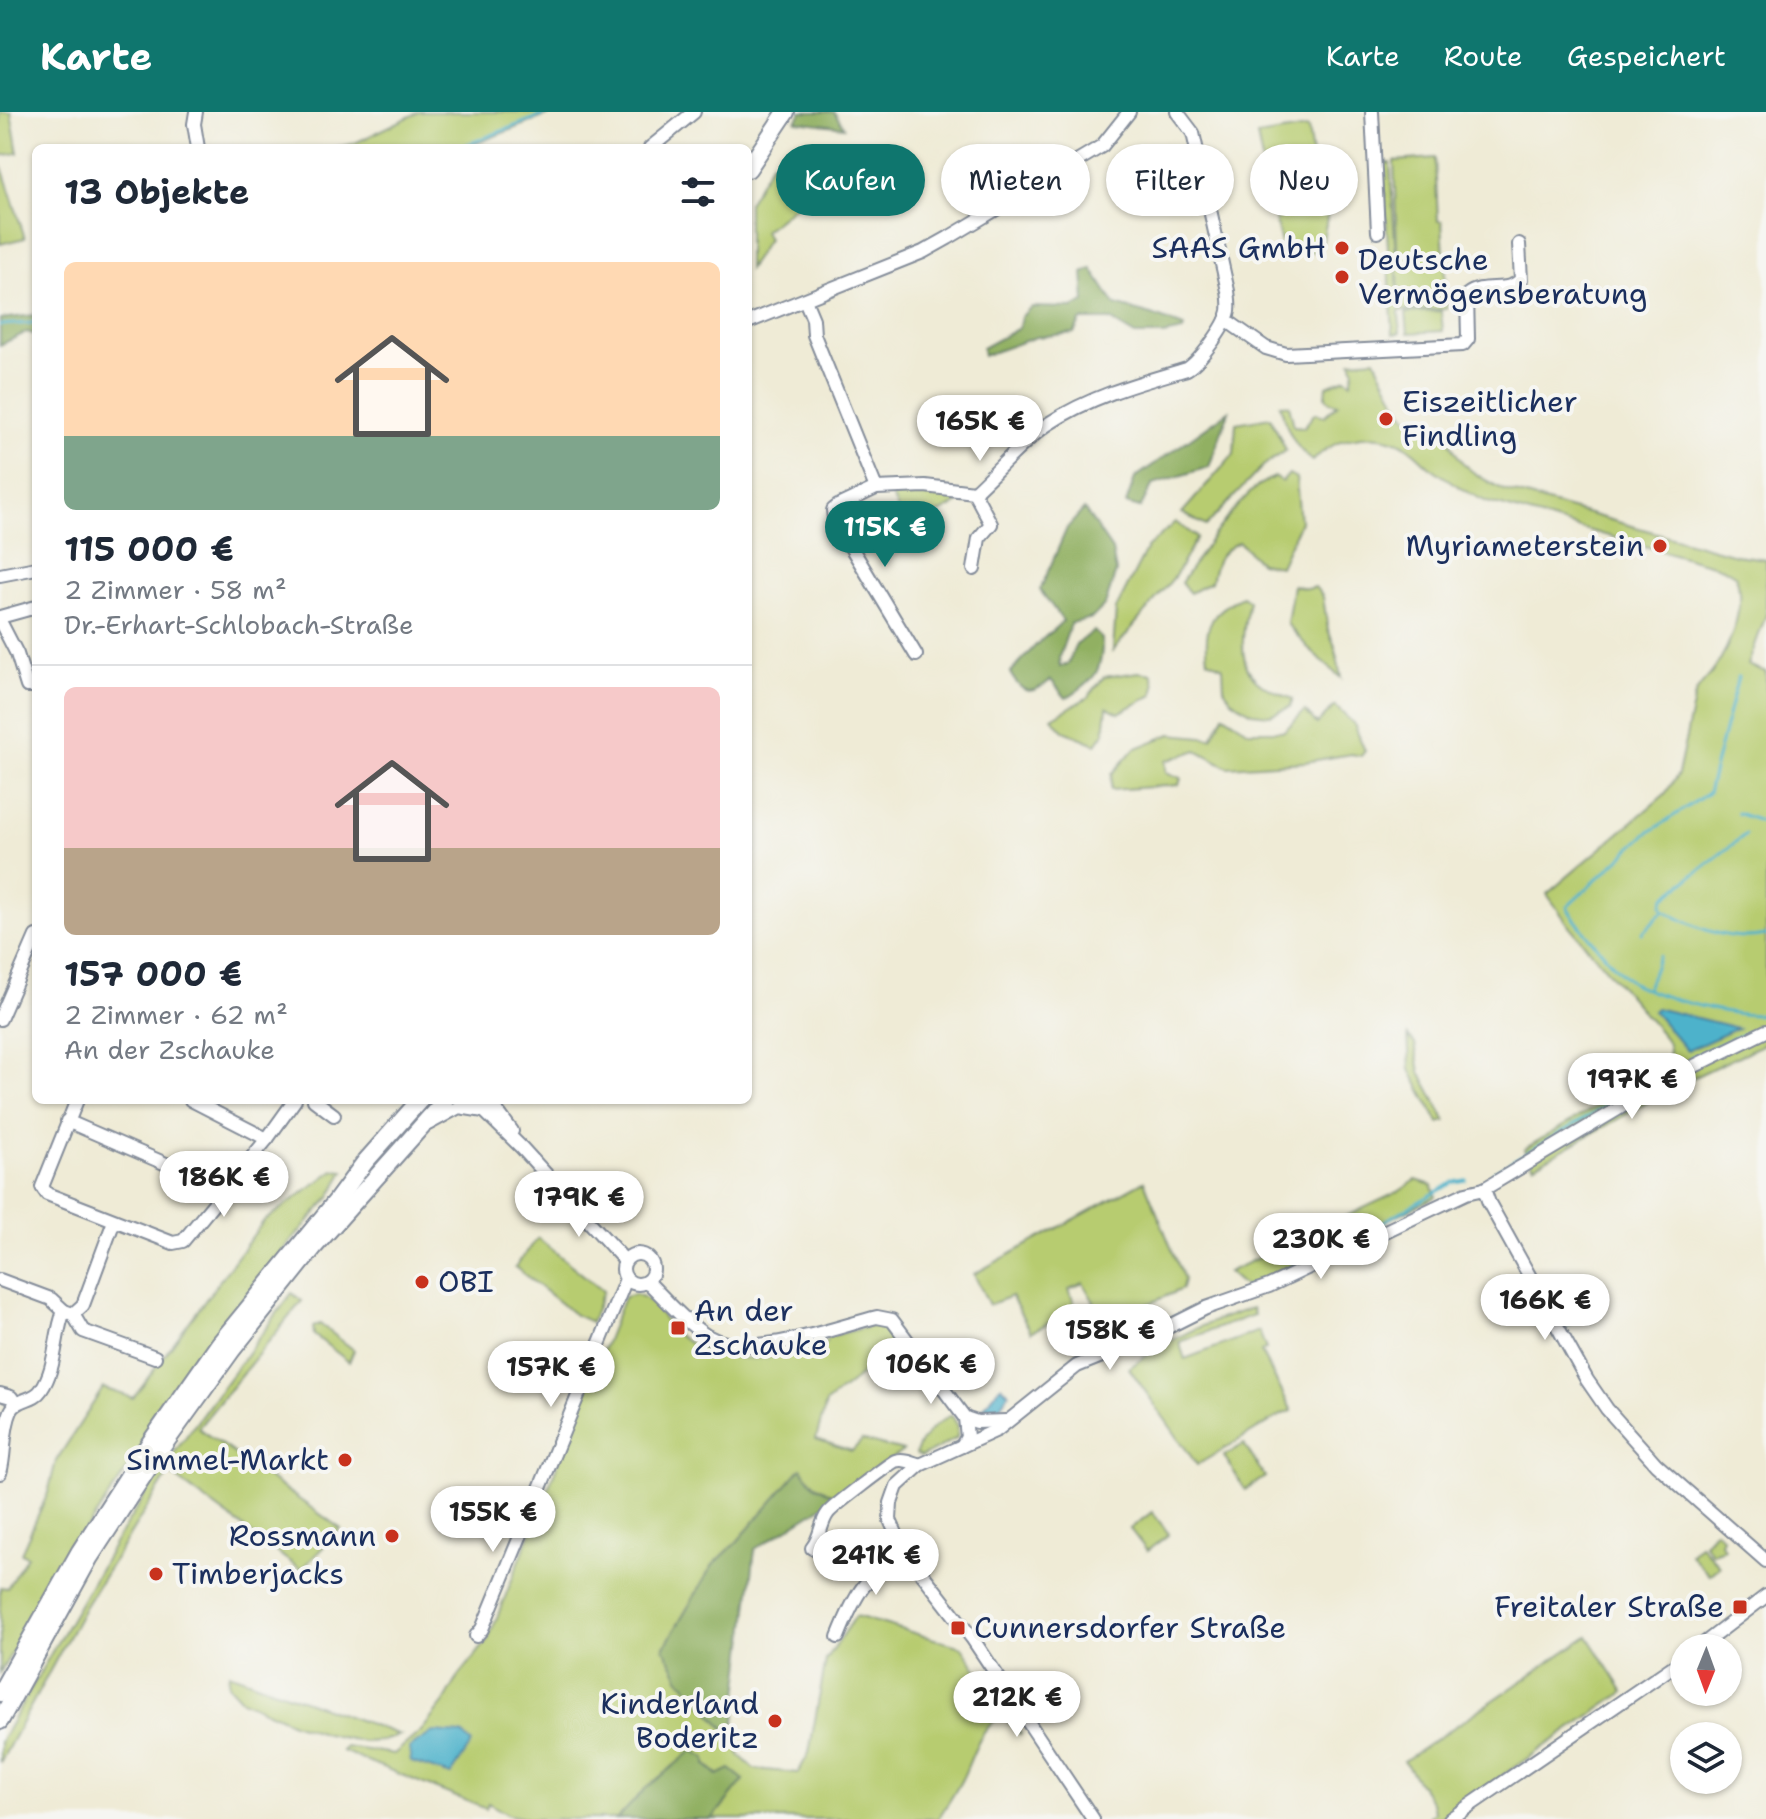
<!DOCTYPE html>
<html lang="de">
<meta charset="utf-8">
<style>
:root{--surface:#fff;--page:#f6f6f7;--text:#1f2937;--muted:#747a83;--line:#e0e1e3;--accent:#0f766e}
body{margin:0;font-family:"Shantell Sans",sans-serif;background:var(--page);color:var(--text);height:100vh;display:flex;flex-direction:column;font-size:30px;white-space:nowrap}
*{box-sizing:border-box;margin:0}
p{font-size:26px;color:var(--muted)}
.icon{flex:none;width:44px;height:44px;fill:none;stroke:currentColor;stroke-width:2;stroke-linecap:round;stroke-linejoin:round}
.map{position:relative;flex:1;overflow:hidden}
.side{position:absolute;left:32px;top:32px;width:720px;height:960px;display:flex;flex-direction:column;background:var(--surface);border-radius:12px;box-shadow:0 2px 6px #0004}
.side>*{flex:none}
.top-card{position:absolute;left:776px;top:32px;width:760px;height:72px;display:flex;gap:16px}
.needle{width:52px;rotate:181deg}
.buttons{position:absolute;left:1670px;top:1522px;display:grid;gap:16px}
.buttons a{display:grid;place-items:center;width:72px;height:72px;border-radius:50%;background:var(--surface);box-shadow:0 2px 6px #0004;font-size:40px}
.price{position:absolute;translate:-50% -68px;padding:0 18px;border-radius:28px;background:#fff;color:#222;font-size:26px;line-height:52px;filter:drop-shadow(0 2px 4px #0008)}
.price::after{content:'';position:absolute;left:50%;top:48px;width:24px;height:18px;margin-left:-12px;background:inherit;clip-path:polygon(0 0,100% 0,50% 100%)}
.price.selected{background:var(--accent);color:#fff}
ul{padding:0;list-style:none}
li{display:grid;align-content:center;gap:16px;height:424px;padding:0 32px}
li+li{border-top:2px solid var(--line)}
li span{display:grid;place-items:center;height:248px;border-radius:12px;color:#555}
li>.icon{margin-inline-start:auto}
span .icon{width:144px;height:144px;fill:#fffc;stroke-width:1}
li b{font-size:34px}
h2{display:flex;justify-content:space-between;align-items:center;height:96px;padding:0 32px;font-size:34px}
.pill{padding:0 28px;border-radius:36px;background:var(--surface);box-shadow:0 2px 6px #0004;font-size:28px;line-height:72px}
.pill.selected{background:var(--accent);color:#fff}
header{display:flex;align-items:center;gap:48px;box-sizing:border-box;height:112px;padding:0 40px;background:var(--accent);color:#fff}
header strong{font-size:38px}
nav{display:flex;gap:44px;margin-inline-start:auto;font-size:28px}
.map>svg:first-child{display:block}
.green{fill:#b7cc70;stroke:#697e67;stroke-width:2}
.forest{fill:#91b062;stroke:#567060;stroke-width:2}
.water{fill:#4db2cb;stroke:#347094;stroke-width:2}
.lines{fill:none;stroke-linecap:round;stroke-linejoin:round}
.stream{stroke:#4db2cb;stroke-width:3}
.minor-casing{stroke:#858d9a;stroke-width:16}
.major-casing{stroke:#858d9a;stroke-width:20}
.minor{stroke:#fff;stroke-width:12}
.major{stroke:#fff;stroke-width:16}
.poi-dot{fill:#c8321e;stroke:#f6f6f2;stroke-width:3}
.labels{text-anchor:middle;stroke-width:8;stroke-linejoin:round;paint-order:stroke}
.poi-label{font-size:30px;fill:#1b2f5e;stroke:#f6f6f2;text-anchor:end}
</style>
<header>
<strong>Karte</strong>
<nav><a>Karte</a><a>Route</a><a>Gespeichert</a></nav>
</header>
<div class="map">
<svg width="1766" height="1707" viewBox="0 0 1766 1707">
<rect width="100%" height="100%" fill="#f6f6f2"/>
<filter id="ink" filterUnits="userSpaceOnUse"><feTurbulence type="fractalNoise" baseFrequency=".0125" numOctaves="2"/><feDisplacementMap in="SourceGraphic" scale="16" xChannelSelector="R" yChannelSelector="G"/><feConvolveMatrix kernelMatrix="1 2 1 2 8 2 1 2 1" color-interpolation-filters="sRGB"/></filter>
<filter id="wash" filterUnits="userSpaceOnUse"><feTurbulence type="fractalNoise" baseFrequency=".006" numOctaves="4" result="noise"/><feDisplacementMap in="SourceGraphic" scale="32" xChannelSelector="R" yChannelSelector="G"/><feGaussianBlur stdDeviation="1.8" result="paint"/><feColorMatrix in="noise" values="0 0 0 0 0 0 0 0 0 0 0 0 0 0 0 0 0 1.4 0 .05"/><feComposite in="paint" operator="in"/></filter>
<g filter="url(#wash)">
<rect width="100%" height="100%" fill="#efebd6"/>
<g class="green">
<polygon points="0,0 11,0 18,41 0,44"/>
<polygon points="419,0 556,0 465,36 332,36 353,32"/>
<polygon points="1308,16 1320,102 1328,101 1321,138 1284,143 1275,107 1290,103 1279,51 1263,54 1257,24"/>
<polygon points="1435,46 1438,109 1442,109 1447,197 1399,199 1400,221 1393,222 1383,51 1390,51 1399,193 1394,49"/>
<polygon points="772,50 801,89 764,119 768,127 748,157 748,91"/>
<polygon points="1,52 25,126 0,132 0,53"/>
<polygon points="1441,199 1443,219 1408,221 1406,201"/>
<path d="M1375,247C1381,261 1401,302 1413,309C1423,316 1434,310 1444,314C1458,354 1468,359 1504,378L1735,443L1766,447V503L1748,553L1766,560V931L1686,969L1534,1054L1524,1037L1658,958C1668,946 1673,940 1665,926L1570,815L1547,782L1665,682L1678,662L1695,583C1699,573 1707,568 1713,559C1731,533 1746,494 1736,464L1723,456L1487,390C1465,380 1448,368 1429,354C1419,346 1411,335 1399,330C1370,319 1334,325 1313,349C1293,335 1286,315 1280,292L1289,293L1294,314L1304,315L1315,301L1324,304L1338,292L1330,290L1326,285L1327,274L1346,266L1351,270L1354,258L1351,249Z"/>
<polygon points="1270,305 1286,338 1263,354 1206,414 1182,401 1234,342 1236,311"/>
<path d="M1289,362L1296,366L1300,410L1280,454L1260,451L1239,430C1220,439 1215,449 1211,470L1190,481L1181,471C1200,443 1242,375 1275,365L1282,370Z"/>
<polygon points="889,378 954,385 957,392 907,417"/>
<polygon points="1175,410 1197,425 1175,464 1113,539 1116,497 1147,436"/>
<polygon points="1293,473 1307,477 1315,475 1323,485 1328,518 1335,534 1341,566 1310,538 1287,512"/>
<path d="M1242,484L1249,489C1243,517 1234,555 1263,573C1272,579 1283,583 1293,587L1290,595L1270,603L1252,601L1232,588L1224,577L1223,555L1208,548C1203,512 1211,501 1242,484Z"/>
<polygon points="1139,560 1152,562 1155,573 1153,583 1119,601 1107,595 1104,621 1096,632 1064,619 1052,606 1088,585 1104,565"/>
<polygon points="1335,594 1354,612 1365,639 1361,644 1351,642 1305,650 1228,655 1197,638 1166,649 1166,660 1181,666 1179,673 1111,678 1112,662 1134,637 1171,622 1212,626 1224,603 1249,619 1284,619 1305,599 1317,612"/>
<polygon points="1408,924 1415,932 1420,960 1446,1009 1439,1011 1410,958"/>
<polygon points="334,1058 344,1059 330,1085 288,1133 222,1218 71,1440 0,1561 0,1475 7,1476 27,1444 21,1441 48,1381 56,1349 103,1276 133,1286 263,1110"/>
<polygon points="1416,1068 1432,1073 1436,1085 1245,1175 1228,1160 1398,1080"/>
<polygon points="1144,1069 1184,1167 1182,1177 1106,1211 1083,1171 1069,1177 1076,1197 1031,1220 1011,1184 989,1193 974,1162"/>
<polygon points="538,1126 603,1179 591,1210 575,1203 515,1155"/>
<polygon points="292,1181 302,1189 198,1316 341,1417 301,1458 169,1361 85,1494 0,1651 0,1630 115,1430 162,1357"/>
<path d="M635,1182C655,1186 664,1211 679,1224C686,1230 697,1235 706,1238C752,1255 783,1244 827,1230V1225L879,1212L891,1217L902,1230L826,1291L816,1327L852,1339L862,1328L903,1339L831,1389L832,1382L814,1372L801,1357L736,1431L713,1453L664,1536L680,1567L733,1626L740,1644L754,1657L798,1661L809,1641L826,1548L856,1504L962,1535L1021,1623L1005,1606H998C977,1622 973,1645 962,1667C955,1681 946,1694 938,1707H712L744,1668L719,1663L706,1652L617,1707H529L509,1703L488,1691L486,1697L342,1639L346,1635L394,1642L422,1618L444,1590L459,1564L488,1528L624,1185Z"/>
<path d="M1252,1196L1254,1203L1179,1230L1185,1247L1259,1219L1266,1237L1261,1240L1292,1299L1283,1302L1197,1353L1129,1256C1171,1225 1203,1212 1252,1196Z"/>
<polygon points="320,1212 354,1238 349,1250 314,1223 313,1215"/>
<path d="M949,1304H952L958,1314L957,1326L921,1345L916,1342C920,1326 935,1313 949,1304Z"/>
<polygon points="1244,1332 1265,1365 1245,1378 1224,1344"/>
<polygon points="1152,1400 1169,1422 1147,1439 1130,1417"/>
<polygon points="1715,1418 1723,1425 1721,1431 1724,1437 1712,1441 1704,1431"/>
<polygon points="1700,1432 1720,1454 1709,1463 1690,1442"/>
<polygon points="1588,1524 1624,1580 1442,1705 1428,1707 1434,1699 1432,1690 1404,1649"/>
<polygon points="229,1561 400,1623 382,1629 364,1630 326,1622 292,1611 242,1588 228,1573"/>
</g>
<g class="forest">
<polygon points="801,0 834,0 844,15 796,9"/>
<polygon points="1092,157 1115,193 1152,203 1184,215 1183,219 1163,223 1135,223 1110,208 1081,208 1074,221 1036,225 983,244 982,236 1019,216 1021,205 1031,195 1073,196 1085,190 1083,161"/>
<polygon points="36,200 36,223 27,220 0,233 0,207 35,203"/>
<polygon points="1229,299 1209,355 1153,372 1140,396 1126,392 1135,366"/>
<path d="M1084,397L1112,438L1116,460L1105,493L1092,506L1071,511L1059,545L1060,555L1068,552L1076,532L1094,519L1102,527C1103,560 1094,569 1066,586L1051,568C1032,583 1023,584 1010,561L1036,533L1063,509L1040,478L1067,416Z"/>
<polygon points="801,1356 814,1373 832,1382 831,1389 755,1437 733,1626 680,1567 664,1536 713,1453 736,1431"/>
<polygon points="693,1638 706,1646 706,1653 718,1663 730,1657 744,1668 712,1707 617,1707 645,1677"/>
</g>
<g class="water">
<polygon points="1656,896 1738,916 1687,939 1653,899"/>
<polygon points="1001,1274 1009,1281 1000,1294 990,1300 984,1295"/>
<polygon points="433,1620 462,1622 472,1631 451,1663 411,1650 409,1636"/>
</g>
<g class="lines">
<g class="stream">
<polyline points="458,36 551,0"/>
<polyline points="0,213 32,211 36,208"/>
<path d="M1738,565L1708,681L1645,723L1567,795C1574,809 1620,863 1633,871C1654,884 1744,909 1766,901"/>
<polyline points="1737,701 1760,709 1766,715"/>
<path d="M1664,798C1694,816 1731,830 1766,823"/>
<polyline points="1642,821 1664,798 1662,793 1665,785 1746,722"/>
<polyline points="1647,876 1659,844"/>
<polyline points="1691,945 1757,916"/>
<polyline points="1494,1060 1683,949"/>
<polyline points="1338,1135 1454,1070 1466,1068"/>
<polyline points="1247,1175 1299,1153"/>
<polyline points="1565,1215 1570,1213"/>
<polyline points="1125,1228 1177,1204"/>
</g>
</g>
</g>
<g filter="url(#ink)">
<g class="lines">
<defs>
<g id="minor">
<polyline points="196,0 194,12 198,36"/>
<polyline points="1372,0 1378,120"/>
<polyline points="650,36 694,0"/>
<path d="M805,188L813,207L814,223L876,376L925,374L974,380C996,360 1024,328 1048,312C1091,284 1139,271 1187,257C1200,249 1226,214 1229,199C1230,192 1229,186 1228,179L1193,21L1177,0"/>
<path d="M1226,208L1266,236L1286,242L1463,233L1468,227L1467,183C1483,170 1506,182 1521,168L1519,132"/>
<polyline points="748,210 923,140 948,126 1102,34 1129,0"/>
<polyline points="876,376 838,394 833,398 834,407 916,543"/>
<polyline points="974,457 979,426 991,412 974,380"/>
<polyline points="0,463 36,456"/>
<polyline points="0,505 36,495"/>
<polyline points="0,509 17,542 27,574 36,574"/>
<polyline points="0,907 36,824"/>
<polyline points="77,988 42,1075 47,1082 173,1131 183,1129 267,1027 295,988"/>
<polyline points="191,988 267,1027"/>
<polyline points="314,988 334,1003"/>
<polyline points="473,988 522,1036 625,1149"/>
<polyline points="489,988 512,1019"/>
<polyline points="67,1009 226,1078"/>
<polyline points="428,1012 459,995 484,999"/>
<polyline points="1484,1077 1489,1091 1587,1268 1607,1297 1656,1352 1766,1449"/>
<circle cx="638" cy="1157" r="15"/>
<path d="M0,1168L51,1187L64,1199C54,1224 57,1255 41,1278C34,1289 17,1286 11,1299C2,1319 6,1341 0,1361"/>
<path d="M647,1169C666,1188 685,1210 707,1224C750,1249 832,1216 877,1205L892,1208L965,1306L967,1325L962,1334"/>
<polyline points="64,1199 73,1202 83,1219 155,1245"/>
<polyline points="73,1202 83,1193 114,1109"/>
<polyline points="0,1282 11,1285 16,1292"/>
<polyline points="965,1306 977,1310 1006,1309"/>
<path d="M812,1436C821,1426 820,1411 828,1401C832,1395 889,1352 895,1349C903,1346 912,1350 920,1353"/>
<polyline points="476,1524 482,1517 626,1167"/>
<path d="M838,1525C856,1480 865,1466 903,1437"/>
<polyline points="1698,1536 1766,1484"/>
<polyline points="1093,1707 972,1526 903,1437 890,1408 891,1391 897,1374 920,1353 997,1318 1077,1254 1144,1227 1206,1196 1269,1174 1466,1081 1484,1077 1670,966 1766,919"/>
<polyline points="1450,1707 1684,1547"/>
</g>
<g id="major">
<polyline points="748,57 786,0"/>
<polyline points="0,1581 80,1439 149,1332 219,1232 337,1088 365,1050 420,988"/>
<polyline points="0,1609 90,1445 160,1338 232,1238 314,1135 445,988"/>
</g>
</defs>
<use href="#minor" class="minor-casing"/>
<use href="#major" class="major-casing"/>
<use href="#minor" class="minor"/>
<use href="#major" class="major"/>
</g>
</g>
<g class="poi-dot">
<circle cx="1342" cy="136" r="8"/>
<circle cx="1342" cy="165" r="8"/>
<circle cx="1386" cy="307" r="8"/>
<circle cx="1660" cy="434" r="8"/>
<circle cx="422" cy="1170" r="8"/>
<rect x="670" y="1208" width="16" height="16" rx="4"/>
<circle cx="345" cy="1348" r="8"/>
<circle cx="392" cy="1424" r="8"/>
<circle cx="156" cy="1462" r="8"/>
<rect x="1732" y="1487" width="16" height="16" rx="4"/>
<rect x="950" y="1508" width="16" height="16" rx="4"/>
<circle cx="775" cy="1609" r="8"/>
</g>
<g class="labels">
<g class="poi-label">
<text x="1326" y="146">SAAS GmbH</text>
<text x="1358" y="158" text-anchor="start">Deutsche<tspan x="1358" dy="34">Vermögensberatung</tspan></text>
<text x="1402" y="300" text-anchor="start">Eiszeitlicher<tspan x="1402" dy="34">Findling</tspan></text>
<text x="1644" y="444">Myriameterstein</text>
<text x="438" y="1180" text-anchor="start">OBI</text>
<text x="694" y="1209" text-anchor="start">An der<tspan x="694" dy="34">Zschauke</tspan></text>
<text x="329" y="1358">Simmel-Markt</text>
<text x="376" y="1434">Rossmann</text>
<text x="172" y="1472" text-anchor="start">Timberjacks</text>
<text x="1724" y="1505">Freitaler Straße</text>
<text x="974" y="1526" text-anchor="start">Cunnersdorfer Straße</text>
<text x="759" y="1602">Kinderland<tspan x="759" dy="34">Boderitz</tspan></text>
</g>
</g>
</svg>
<div class="buttons">
<a><svg class="needle" viewBox="-14 -14 28 28"><path d="M0-13l5 13h-10z" fill="#e53935"/><path d="M0 13l5-13h-10z" fill="#747a83"/></svg></a>
<a><svg class="icon" aria-label="layers" viewBox="0 0 24 24"><path d="M12 4l9 5-9 5-9-5zM3 14l9 5 9-5"/></svg></a>
</div>
<b class="price" style="left:980px;top:351px">165K €</b>
<b class="price selected" style="left:885px;top:457px">115K €</b>
<b class="price" style="left:1632px;top:1009px">197K €</b>
<b class="price" style="left:224px;top:1107px">186K €</b>
<b class="price" style="left:579px;top:1127px">179K €</b>
<b class="price" style="left:1321px;top:1169px">230K €</b>
<b class="price" style="left:1545px;top:1230px">166K €</b>
<b class="price" style="left:1110px;top:1260px">158K €</b>
<b class="price" style="left:931px;top:1294px">106K €</b>
<b class="price" style="left:551px;top:1297px">157K €</b>
<b class="price" style="left:493px;top:1442px">155K €</b>
<b class="price" style="left:876px;top:1485px">241K €</b>
<b class="price" style="left:1017px;top:1627px">212K €</b>
<div class="top-card">
<a class="pill selected">Kaufen</a>
<a class="pill">Mieten</a>
<a class="pill">Filter</a>
<a class="pill">Neu</a>
</div>
<section class="side">
<h2>13 Objekte<svg class="icon" aria-label="filters" viewBox="0 0 24 24"><path d="M4 7h16M4 17h16"/><circle cx="9" cy="7" r="2"/><circle cx="15" cy="17" r="2"/></svg></h2>
<ul>
<li><span style="background:linear-gradient(#ffd9b3 70%,#7fa58c 0)"><svg class="icon" aria-label="home" viewBox="0 0 24 24"><path d="M3 11l9-7 9 7M6 9v11h12V9"/></svg></span><div><b>115 000 €</b><p>2 Zimmer · 58 m²</p><p>Dr.-Erhart-Schlobach-Straße</p></div></li>
<li><span style="background:linear-gradient(#f6c9c9 65%,#b9a48a 0)"><svg class="icon" aria-label="home" viewBox="0 0 24 24"><path d="M3 11l9-7 9 7M6 9v11h12V9"/></svg></span><div><b>157 000 €</b><p>2 Zimmer · 62 m²</p><p>An der Zschauke</p></div></li>
</ul>
</section>
</div>
